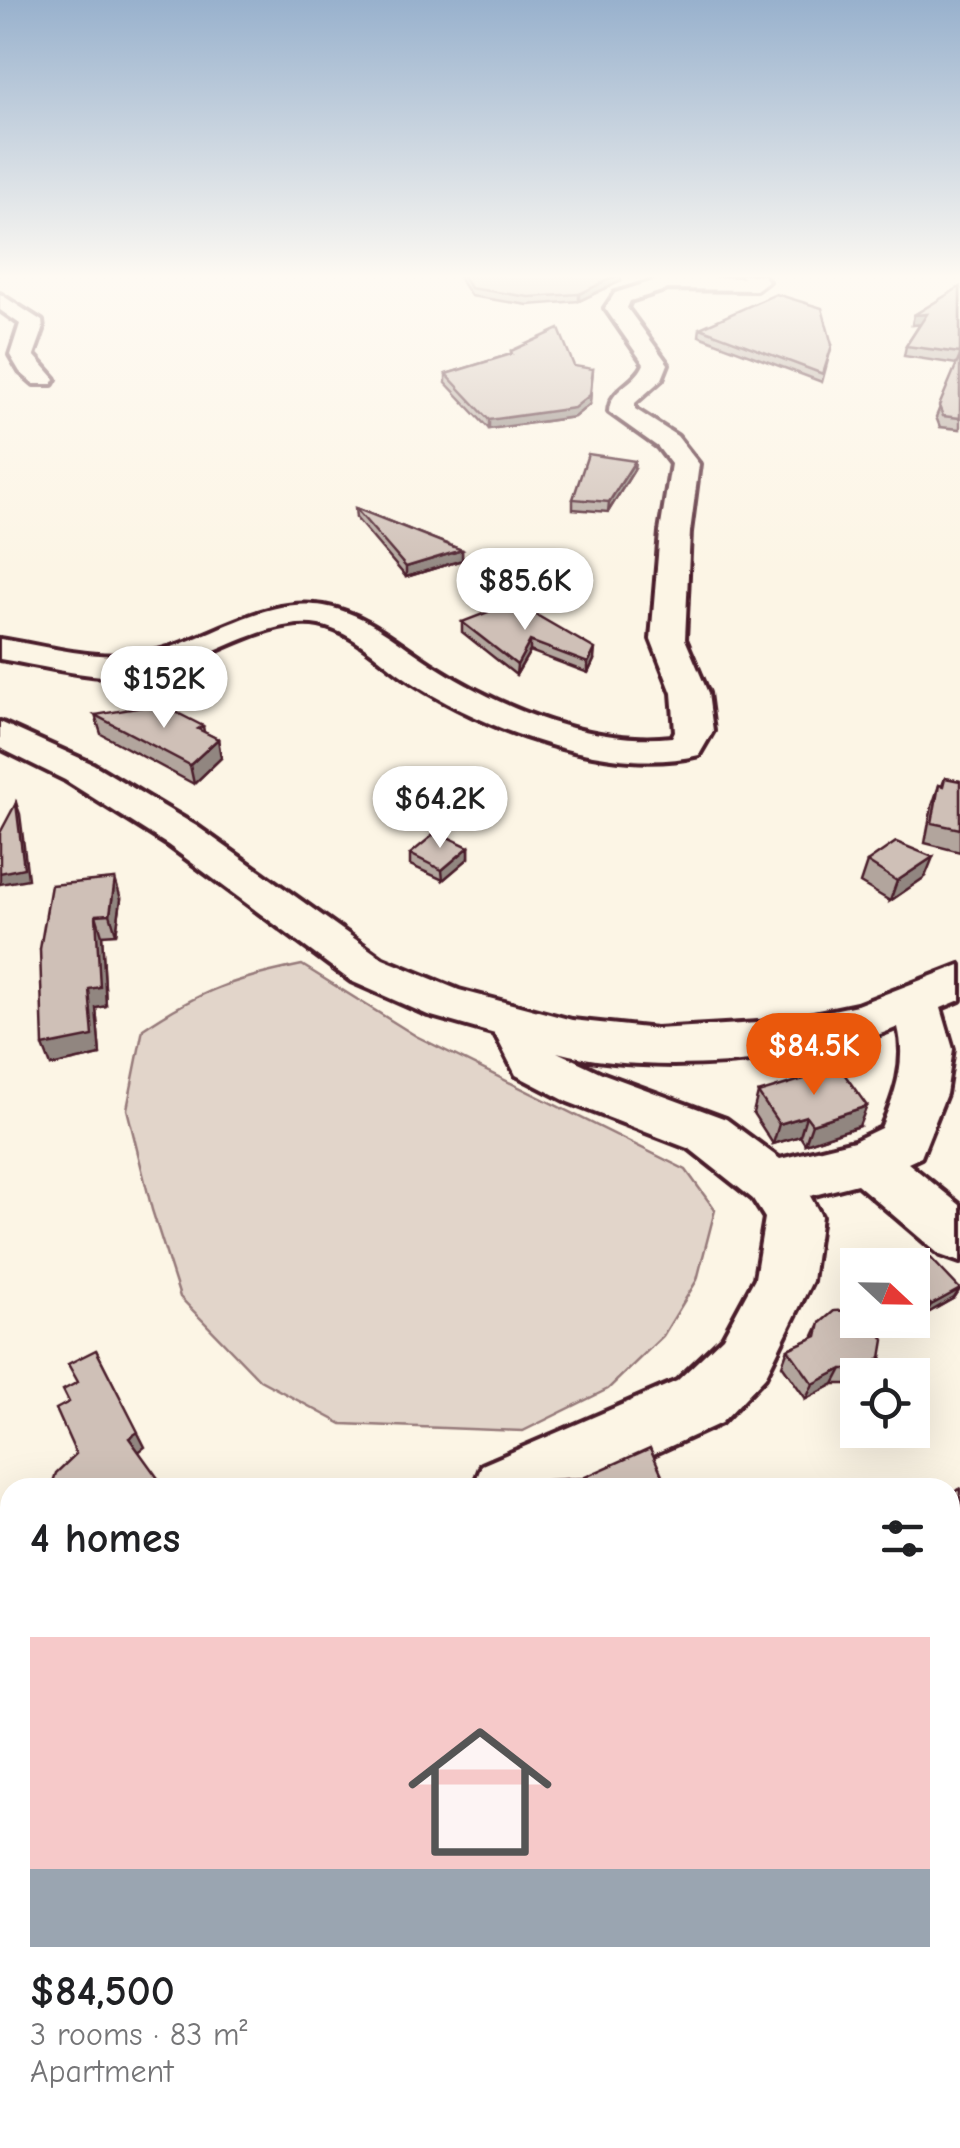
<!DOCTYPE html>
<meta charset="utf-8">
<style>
:root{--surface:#fff;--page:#f6f6f6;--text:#202124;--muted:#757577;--line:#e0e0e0;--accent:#ea580c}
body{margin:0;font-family:"Comic Neue",sans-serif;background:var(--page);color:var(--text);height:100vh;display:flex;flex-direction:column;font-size:38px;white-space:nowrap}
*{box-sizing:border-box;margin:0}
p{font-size:32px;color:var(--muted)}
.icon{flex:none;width:55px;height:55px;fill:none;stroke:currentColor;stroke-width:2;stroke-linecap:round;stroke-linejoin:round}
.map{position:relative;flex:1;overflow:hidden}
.side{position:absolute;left:0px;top:1478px;width:960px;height:672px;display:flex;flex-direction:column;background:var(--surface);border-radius:30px 30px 0 0;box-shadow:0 10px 40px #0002}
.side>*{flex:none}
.needle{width:65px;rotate:112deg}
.buttons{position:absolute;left:840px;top:1248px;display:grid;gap:20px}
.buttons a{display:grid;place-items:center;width:90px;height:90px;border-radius:0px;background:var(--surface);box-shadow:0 10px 40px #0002;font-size:50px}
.price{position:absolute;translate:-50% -85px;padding:0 22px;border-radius:35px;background:#fff;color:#222;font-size:32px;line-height:65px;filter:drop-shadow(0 2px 5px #0008)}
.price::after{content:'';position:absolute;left:50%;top:60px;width:30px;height:22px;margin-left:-15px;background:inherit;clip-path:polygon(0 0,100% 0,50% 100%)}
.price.on{background:var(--accent);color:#fff}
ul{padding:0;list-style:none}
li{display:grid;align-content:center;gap:20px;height:530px;padding:0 30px}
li+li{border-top:2px solid var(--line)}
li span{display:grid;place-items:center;height:310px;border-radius:0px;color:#555}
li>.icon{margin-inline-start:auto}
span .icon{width:180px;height:180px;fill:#fffc;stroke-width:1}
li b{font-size:42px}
h2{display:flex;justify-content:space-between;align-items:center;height:120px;padding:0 30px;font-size:42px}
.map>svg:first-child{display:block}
.green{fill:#e2d5ca;stroke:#967a7a;stroke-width:2.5}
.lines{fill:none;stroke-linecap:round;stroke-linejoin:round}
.minor-casing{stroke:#4a1f2b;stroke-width:8}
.minor{fill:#fcf5e5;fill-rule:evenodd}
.wall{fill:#b2a59d;stroke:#4a1f2b;stroke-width:2.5}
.shaded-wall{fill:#918680;stroke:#4a1f2b;stroke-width:2.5}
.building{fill:#cfc0b7;stroke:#4a1f2b;stroke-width:2.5}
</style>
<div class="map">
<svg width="960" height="2148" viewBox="0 0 960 2148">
<rect width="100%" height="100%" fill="#fcf5e5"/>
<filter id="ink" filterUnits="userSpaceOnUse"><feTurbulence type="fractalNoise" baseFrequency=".01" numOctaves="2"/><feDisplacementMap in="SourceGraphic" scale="20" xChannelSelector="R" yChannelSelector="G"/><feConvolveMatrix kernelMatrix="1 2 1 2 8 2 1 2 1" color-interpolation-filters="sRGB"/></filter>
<g filter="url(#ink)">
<path class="green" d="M302,965L416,1036L686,1170L715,1210L697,1280L663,1336L608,1389L523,1431L342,1424L260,1380L180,1297L152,1210L127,1109L143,1029C201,990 234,979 302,965Z"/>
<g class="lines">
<defs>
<g id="minor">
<path d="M741,275H763L768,281L756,290L668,289L630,301L627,308L668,364L662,379L635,403V409L677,436L699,464L690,532L685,639L708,693L713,731L699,755C611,777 484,730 410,681C381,662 354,632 319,625C268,615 202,665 151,674C102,683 49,667 0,659V639C46,646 96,661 143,654C203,645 261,595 324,606C369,614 399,644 436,667C502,709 593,746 672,737L675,731L672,693L651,639L660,532L671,464L658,447L609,412C610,388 636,384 644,364L605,308L615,293L666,277L743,278Z"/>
<polygon points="0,294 42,321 43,330 34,355 55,379 52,384 34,384 20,372 10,355 20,324 0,310"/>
<path d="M0,722L93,764L198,827L383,959L459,990L572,1020L656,1029L775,1022L857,1005L960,965V1000L941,1008L953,1049L946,1094L921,1157L908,1163L960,1205V1262L940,1255L857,1184L810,1196L821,1216L812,1281L765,1377L721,1423L579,1488H473L482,1465L677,1381L723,1337L755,1278L765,1218L753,1199L690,1149L568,1102L516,1075L495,1034L428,1015L351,981L168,845L65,780L0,748ZM898,1027C907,1063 895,1095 881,1128L854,1141L780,1159L726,1119L604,1074L557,1052C647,1077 812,1064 898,1027Z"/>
</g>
</defs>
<use href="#minor" class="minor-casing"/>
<use href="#minor" class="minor"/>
</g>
<g class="wall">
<polygon points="457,275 621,275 621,281 579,301 528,305 471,296"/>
<polygon points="960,287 960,429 940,427 936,417 957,364 904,356 906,346 920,324 912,325 914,315"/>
<polygon points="700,328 832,345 822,382 699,336"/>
<polygon points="511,351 590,404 574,417 489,429 446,383 446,374 511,354"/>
<polygon points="634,470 608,512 573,509 573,499"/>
<polygon points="355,508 462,550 462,560 406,577 356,518"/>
<polygon points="462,622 594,660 588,673 530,651 516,675 462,632"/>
<polygon points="95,715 203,726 204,732 218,739 221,758 194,784 101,734"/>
<polygon points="945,778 960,781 960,852 925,843 932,806 939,785 942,786"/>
<polygon points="469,847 469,858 443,880 410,865 410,854"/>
<polygon points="867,862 925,877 890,901 860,883"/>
<polygon points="121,899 116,934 102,935 106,1006 96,1008 100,1055 51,1066 40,949"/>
<polygon points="758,1093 859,1126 805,1144 800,1136 773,1144 753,1113"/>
<polygon points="912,1265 960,1289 954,1298 926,1314 912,1300"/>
<polygon points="820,1323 873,1373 870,1375 858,1375 856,1384 834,1384 806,1399 782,1365 788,1349 813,1338"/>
<polygon points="960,1489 960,1538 950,1524 950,1494"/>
<polygon points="960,1794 960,1828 950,1811 950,1800"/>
<polygon points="711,2140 764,2140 767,2148 713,2148"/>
</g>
<g class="shaded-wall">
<polygon points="618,275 621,275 621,281 579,301 579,294"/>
<polygon points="927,314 924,324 912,325 914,315"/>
<polygon points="593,369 590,404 574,417 489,429 489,420"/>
<polygon points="635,461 634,470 608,512 609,502"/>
<polygon points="462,550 462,560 406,577 406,567"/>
<polygon points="530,641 530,651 516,675 517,665"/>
<polygon points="595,649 594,660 588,673 588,663"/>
<polygon points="218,739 221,758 194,784 190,765"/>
<polygon points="16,803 20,814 28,879 0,884 0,873"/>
<polygon points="469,847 469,858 443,880 442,870"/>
<polygon points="933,857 925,877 890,901 897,881"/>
<polygon points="115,879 121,899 116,934 110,914"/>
<polygon points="96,915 102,935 106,1006 96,1008 100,1055 51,1066 43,1046 89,989"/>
<polygon points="867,1106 859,1126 805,1144 812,1124"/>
<polygon points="806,1116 800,1136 773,1144 779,1124"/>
<polygon points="960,1289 954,1298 926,1314 931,1305"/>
<polygon points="96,1350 145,1447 137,1453 129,1438"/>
<polygon points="881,1358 873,1373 870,1375 861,1375 864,1369"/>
<polygon points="842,1369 834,1384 806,1399 813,1384"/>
<polygon points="0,1809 10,1829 10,1850 0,1829"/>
<polygon points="84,2140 96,2140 91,2148 80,2148"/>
<polygon points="171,2140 179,2140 172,2148 163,2148"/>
</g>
<g class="building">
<polygon points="462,275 618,275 579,294 529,297 470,288"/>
<polygon points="960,287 960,353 906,346 927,314 914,315"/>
<polygon points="776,294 822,308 832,345 823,374 700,328"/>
<polygon points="559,329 574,366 593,369 590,395 574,408 489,420 446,374 512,354 511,351"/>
<polygon points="960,356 960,418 943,416 939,406"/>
<polygon points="588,454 635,461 609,502 573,499"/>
<polygon points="355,508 416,532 462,550 406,567"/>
<polygon points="514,602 595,649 588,663 530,641 517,665 462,622"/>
<polygon points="160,704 203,726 198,729 218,739 190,765 95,715"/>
<polygon points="945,778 960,781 960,829 932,823 939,785 943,786"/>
<polygon points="16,803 24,868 0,873 0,833"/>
<polygon points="437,832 469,847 442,870 410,854"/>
<polygon points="896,842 933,857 897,881 867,862"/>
<polygon points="115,879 110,914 96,915 100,987 89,989 93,1036 43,1046 40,949 51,885"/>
<polygon points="840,1068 867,1106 812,1124 806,1116 779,1124 758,1093"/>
<polygon points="928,1255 960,1289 931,1305 912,1285 912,1265 908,1265"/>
<polygon points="855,1310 858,1312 858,1320 872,1320 874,1322 884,1340 881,1358 864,1369 842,1369 813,1384 788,1349 817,1336 820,1323 834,1311"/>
<polygon points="96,1350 138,1432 129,1438 165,1488 51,1488 56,1473 76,1454 56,1409 69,1402 63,1390 78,1382 68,1364"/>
<polygon points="650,1448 668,1488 538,1488 535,1481 583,1478"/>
<polygon points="960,1489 960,1511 950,1498 950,1494"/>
<polygon points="960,1794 960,1811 952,1798"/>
<polygon points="0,1829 10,1850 10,2040 0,2037"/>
<polygon points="950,1881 960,1886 960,1957 950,1958"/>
<polygon points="10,2064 10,2119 0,2110 0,2079"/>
<polygon points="32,2140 84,2140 80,2148 41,2148"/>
<polygon points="108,2140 171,2140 163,2148 114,2148"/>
<polygon points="499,2140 617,2140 619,2148 493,2148 492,2142"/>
<polygon points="719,2140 764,2140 767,2148 721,2148"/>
</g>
</g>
<linearGradient id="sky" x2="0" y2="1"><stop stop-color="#98b1cd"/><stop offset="0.48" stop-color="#fefaf3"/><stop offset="1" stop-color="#fefaf3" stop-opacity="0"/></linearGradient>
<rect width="960" height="576" fill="url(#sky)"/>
</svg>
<div class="buttons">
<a><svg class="needle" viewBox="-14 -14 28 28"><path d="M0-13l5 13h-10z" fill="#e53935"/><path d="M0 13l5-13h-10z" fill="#757577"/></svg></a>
<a><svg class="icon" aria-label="locate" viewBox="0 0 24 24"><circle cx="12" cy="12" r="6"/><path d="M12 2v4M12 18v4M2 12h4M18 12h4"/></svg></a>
</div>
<b class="price" style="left:525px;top:633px">$85.6K</b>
<b class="price" style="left:164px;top:731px">$152K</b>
<b class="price" style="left:440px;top:851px">$64.2K</b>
<b class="price on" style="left:814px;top:1098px">$84.5K</b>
<section class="side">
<h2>4 homes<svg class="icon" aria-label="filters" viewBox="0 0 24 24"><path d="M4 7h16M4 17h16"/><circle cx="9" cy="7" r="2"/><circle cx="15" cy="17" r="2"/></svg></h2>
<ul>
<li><span style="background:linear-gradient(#f6c9c9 75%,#9aa5b1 0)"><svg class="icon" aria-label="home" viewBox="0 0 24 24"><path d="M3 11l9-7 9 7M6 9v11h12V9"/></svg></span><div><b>$84,500</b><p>3 rooms · 83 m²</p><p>Apartment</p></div></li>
</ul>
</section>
</div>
